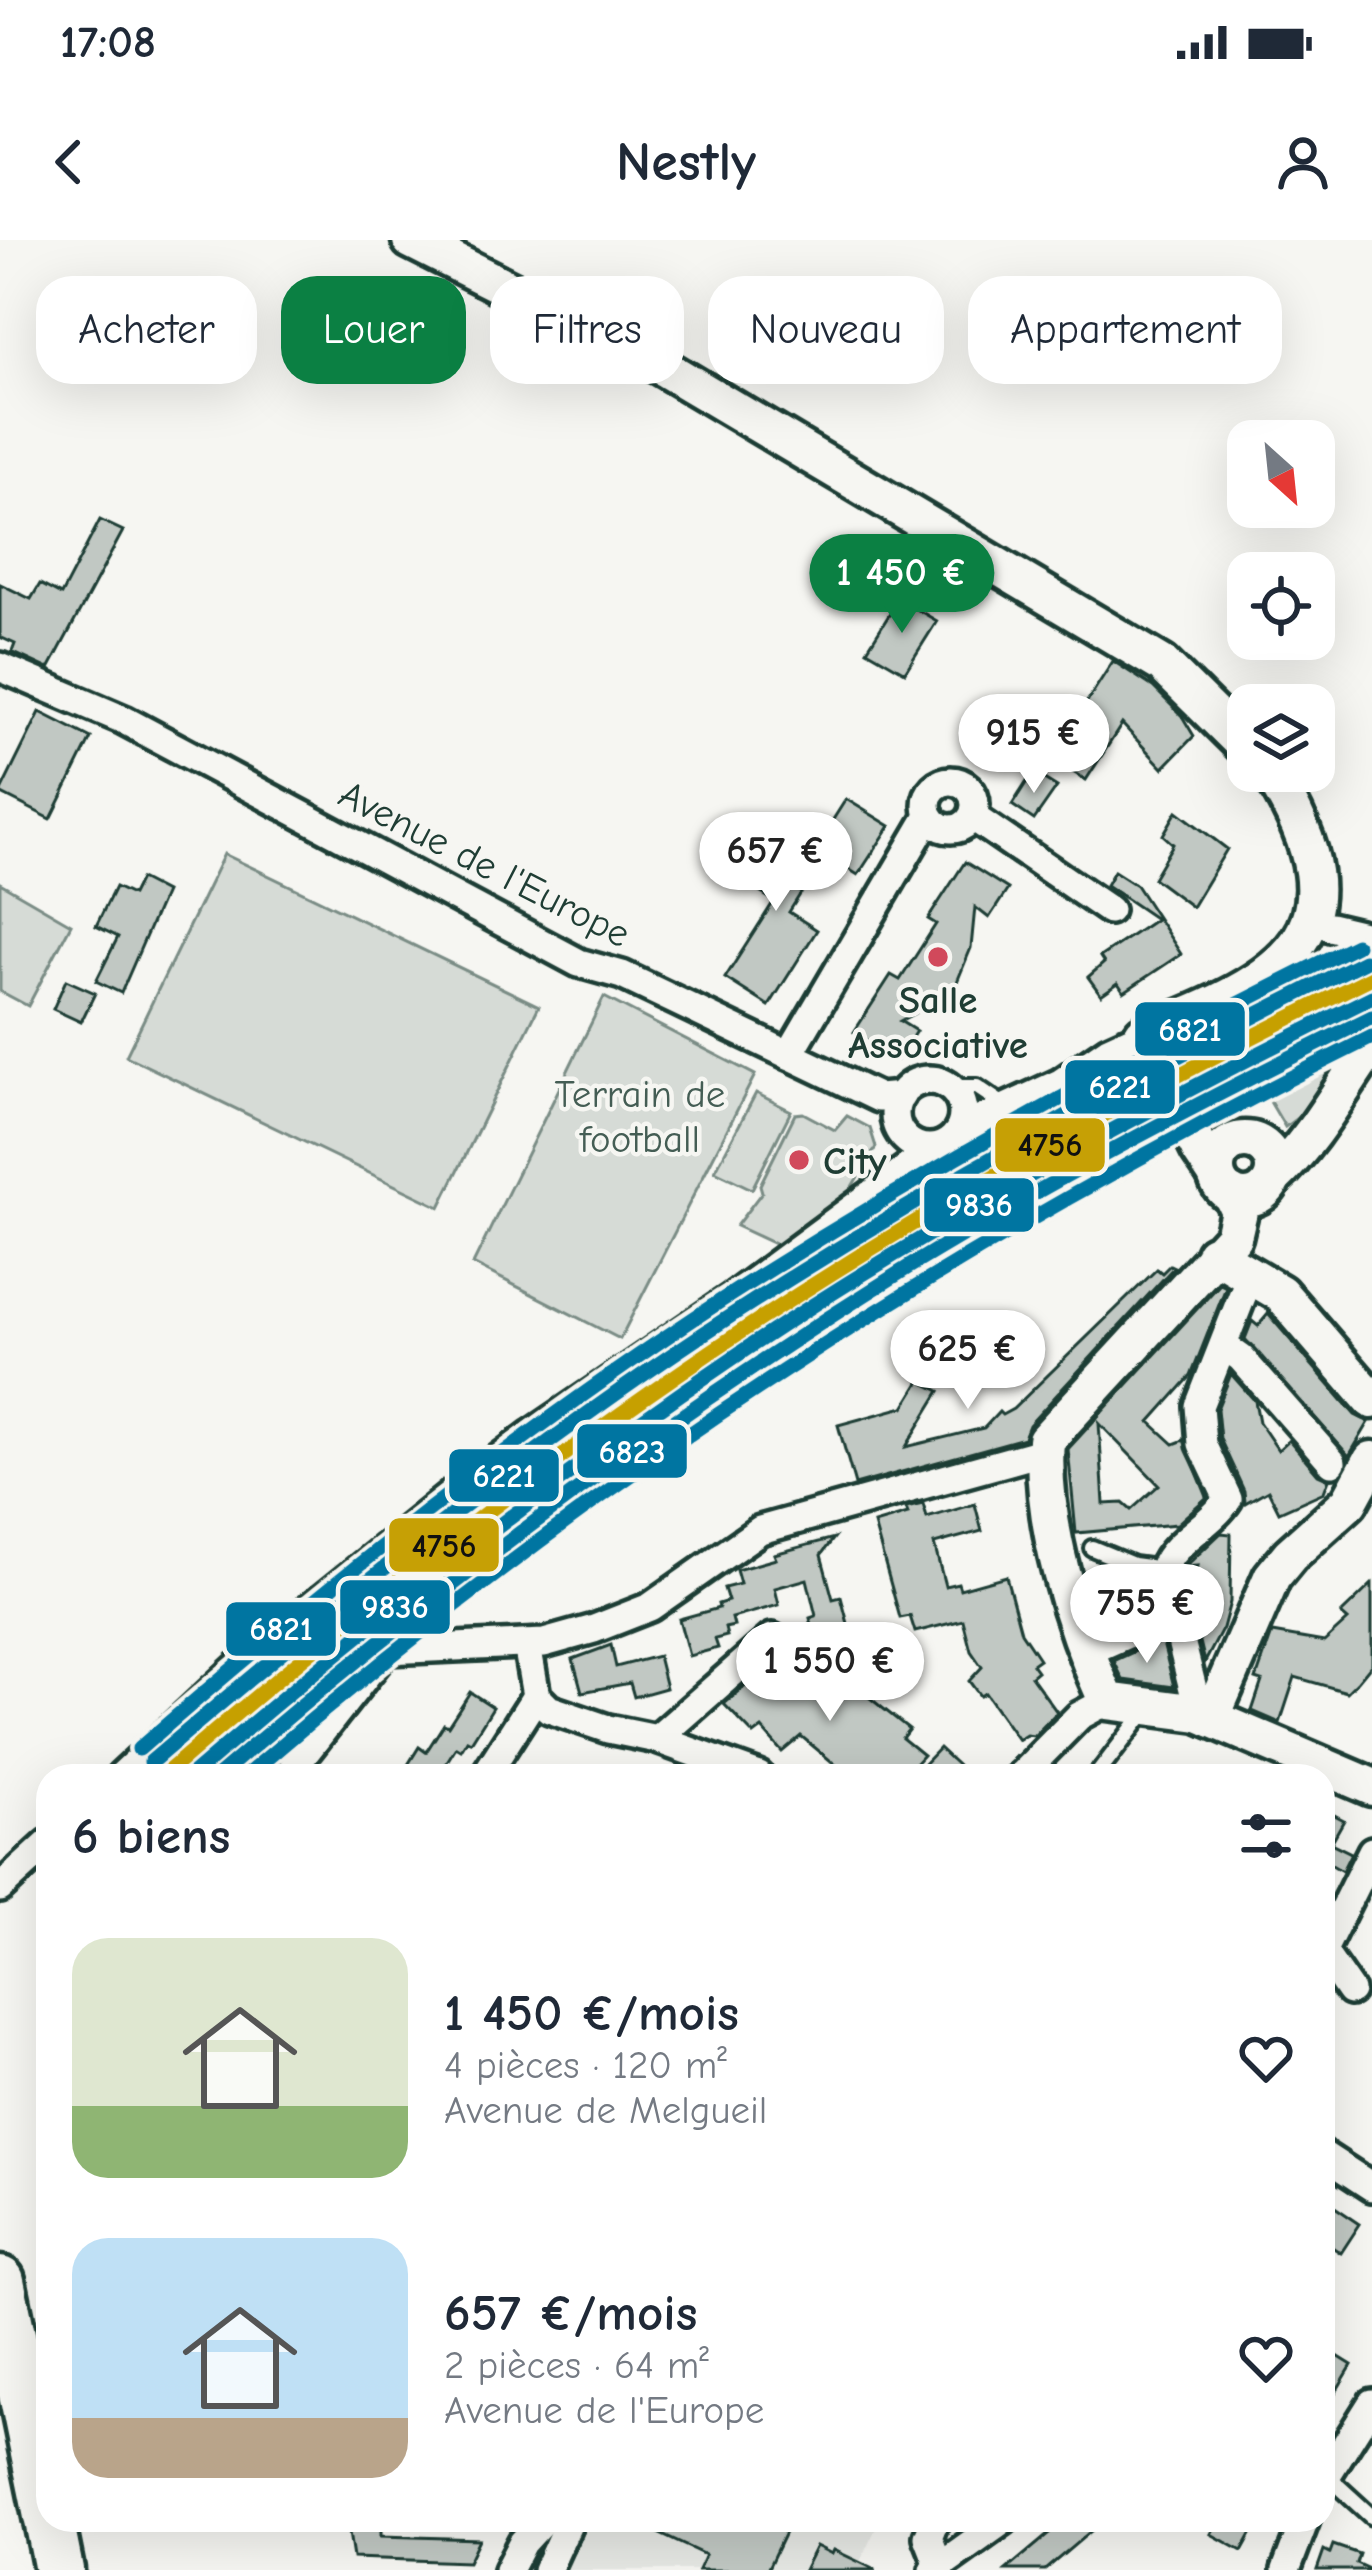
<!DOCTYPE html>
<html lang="fr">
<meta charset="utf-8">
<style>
:root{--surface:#fff;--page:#f2f2f3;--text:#1f2937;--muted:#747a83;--accent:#0b8043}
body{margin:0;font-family:"Comic Neue",sans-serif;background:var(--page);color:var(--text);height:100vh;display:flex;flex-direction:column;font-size:45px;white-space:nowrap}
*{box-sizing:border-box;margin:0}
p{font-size:39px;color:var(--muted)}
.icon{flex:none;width:66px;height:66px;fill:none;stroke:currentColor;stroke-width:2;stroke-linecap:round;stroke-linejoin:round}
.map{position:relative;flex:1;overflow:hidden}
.drawer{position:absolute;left:36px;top:1524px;width:1299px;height:768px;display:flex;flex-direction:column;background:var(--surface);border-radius:36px;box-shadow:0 12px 48px #0002}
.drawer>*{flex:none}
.guide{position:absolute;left:36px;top:36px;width:1302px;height:108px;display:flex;gap:24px}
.needle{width:78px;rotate:153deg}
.controls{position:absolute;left:1227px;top:180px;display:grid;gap:24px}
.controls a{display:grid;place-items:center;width:108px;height:108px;border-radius:24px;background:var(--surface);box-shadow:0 12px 48px #0002;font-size:60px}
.price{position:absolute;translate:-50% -102px;padding:0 27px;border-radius:42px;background:#fff;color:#222;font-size:39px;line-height:78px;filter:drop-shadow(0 3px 6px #0008)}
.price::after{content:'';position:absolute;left:50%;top:72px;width:36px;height:27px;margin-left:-18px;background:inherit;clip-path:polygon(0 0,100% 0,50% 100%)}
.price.selected{background:var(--accent);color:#fff}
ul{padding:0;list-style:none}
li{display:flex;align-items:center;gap:36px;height:300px;padding:0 36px}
li span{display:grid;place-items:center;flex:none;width:336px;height:240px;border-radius:36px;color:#555}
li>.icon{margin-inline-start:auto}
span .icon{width:144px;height:144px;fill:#fffc;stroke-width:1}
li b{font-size:51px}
h2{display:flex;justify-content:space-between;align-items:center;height:144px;padding:0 36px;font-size:51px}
.pill{padding:0 42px;border-radius:36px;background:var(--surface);box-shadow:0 12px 48px #0002;font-size:42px;line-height:108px}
.pill.selected{background:var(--accent);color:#fff}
.status{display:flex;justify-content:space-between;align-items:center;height:84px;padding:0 60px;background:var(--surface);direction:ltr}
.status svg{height:33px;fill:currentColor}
header{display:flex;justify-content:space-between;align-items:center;height:156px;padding:0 36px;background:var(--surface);font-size:54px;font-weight:600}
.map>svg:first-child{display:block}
.built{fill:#e6e8e4}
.green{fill:#d6dbd6;stroke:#7a8c85;stroke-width:3}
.building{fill:#c1c8c3;stroke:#1f3d34;stroke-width:3;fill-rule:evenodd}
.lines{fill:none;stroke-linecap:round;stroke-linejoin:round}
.lane-casing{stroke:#1f3d34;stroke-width:22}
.street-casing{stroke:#1f3d34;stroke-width:36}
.secondary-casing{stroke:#1f3d34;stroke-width:45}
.highway-casing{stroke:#1f3d34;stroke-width:57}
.lane{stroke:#f6f6f2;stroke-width:14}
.street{stroke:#f6f6f2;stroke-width:27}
.secondary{stroke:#f6f6f2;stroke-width:36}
.highway{stroke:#f6f6f2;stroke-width:48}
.rail-1-casing{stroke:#f6f6f2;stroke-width:24}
.rail-2-casing{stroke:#f6f6f2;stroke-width:24}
.rail-3-casing{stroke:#f6f6f2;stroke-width:24}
.rail-4-casing{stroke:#f6f6f2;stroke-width:24}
.rail-5-casing{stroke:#f6f6f2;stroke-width:24}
.rail-6-casing{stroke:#f6f6f2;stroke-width:24}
.rail-1{stroke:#c6a005;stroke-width:15}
.rail-2{stroke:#0075a1;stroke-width:15}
.rail-3{stroke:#0075a1;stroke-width:15}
.rail-4{stroke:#0075a1;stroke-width:15}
.rail-5{stroke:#0075a1;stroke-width:15}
.rail-6{stroke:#0075a1;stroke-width:15}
.poi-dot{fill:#d1495b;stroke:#f6f6f2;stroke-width:4.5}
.labels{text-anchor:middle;stroke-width:9;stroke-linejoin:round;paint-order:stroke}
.street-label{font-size:39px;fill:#1f3d34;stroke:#f6f6f2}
.poi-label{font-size:39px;font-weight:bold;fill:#1f3d34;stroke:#f6f6f2}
.park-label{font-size:39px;fill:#445d54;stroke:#f6f6f2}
.line-badge{stroke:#f6f6f2;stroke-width:4.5}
.badge-label{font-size:33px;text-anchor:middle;font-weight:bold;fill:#fff}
.pale-badge-label{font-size:33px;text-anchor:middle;font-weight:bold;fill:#111}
</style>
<div class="status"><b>17:08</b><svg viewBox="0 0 49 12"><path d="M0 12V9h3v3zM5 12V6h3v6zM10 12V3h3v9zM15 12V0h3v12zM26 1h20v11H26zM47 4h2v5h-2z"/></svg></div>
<header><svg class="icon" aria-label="back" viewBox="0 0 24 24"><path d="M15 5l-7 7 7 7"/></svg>Nestly<svg class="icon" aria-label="person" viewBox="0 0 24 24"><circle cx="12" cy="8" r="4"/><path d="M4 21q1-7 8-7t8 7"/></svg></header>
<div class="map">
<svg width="1372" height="2330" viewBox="0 0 1372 2330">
<rect width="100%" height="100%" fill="#f6f6f2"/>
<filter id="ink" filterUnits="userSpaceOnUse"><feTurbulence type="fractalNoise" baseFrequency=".00833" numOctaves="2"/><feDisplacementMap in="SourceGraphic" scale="24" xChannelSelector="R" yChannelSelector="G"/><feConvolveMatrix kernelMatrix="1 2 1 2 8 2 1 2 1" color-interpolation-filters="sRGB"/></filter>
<g filter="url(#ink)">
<polygon class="built" points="589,2280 880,2280 856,2330 566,2330"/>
<g class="green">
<polygon points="224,614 539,766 440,967 126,816"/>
<polygon points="0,643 71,684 28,766 0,751"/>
<polygon points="604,757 755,835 620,1099 473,1024"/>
<polygon points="1339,795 1347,809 1305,872 1285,887 1259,843"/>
<polygon points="756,853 791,871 752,949 715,931"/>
<polygon points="803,873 835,890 847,876 870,888 876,907 842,963 777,1005 736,986 762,952 760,945 795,874"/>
</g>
<g class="building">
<polygon points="100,280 123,291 49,429 12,412 15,404 0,397 0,344 31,359 40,344 61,355"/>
<polygon points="899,359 937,381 905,432 867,410"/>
<polygon points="1113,421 1153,447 1182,476 1194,496 1163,528 1122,484 1086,540 1058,523 1088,476 1081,471"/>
<polygon points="40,472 91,498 51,579 0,553"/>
<polygon points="1033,532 1057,547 1034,580 1012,565"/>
<polygon points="846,559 890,586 858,635 815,608"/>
<polygon points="1177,571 1227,609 1192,667 1153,638 1173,604 1163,595"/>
<polygon points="775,583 825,615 789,672 817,690 769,766 725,738 774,661 739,639"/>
<polygon points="965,622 1008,649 989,678 975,667 971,708 957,742 937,761 900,781 916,791 897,820 854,792 891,735 900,740 936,684 928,679"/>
<polygon points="1114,631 1136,645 1181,714 1124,752 1118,743 1101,755 1088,737 1104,723 1100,717 1156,679 1106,645"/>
<polygon points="140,639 165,652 121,753 96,741 118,697 96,686 115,647 132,655"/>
<polygon points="66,740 95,753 81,782 53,769"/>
<polygon points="1170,1025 1174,1027 1029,1185 1024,1198 855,1245 838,1185 904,1167 920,1141 940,1151 906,1207 984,1188 999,1172 1002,1175 1013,1169 1157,1029 1162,1033"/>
<path d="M1220,1044L1226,1047L1191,1136L1150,1182L1174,1204L1184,1200L1207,1257L1177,1284L1076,1293L1068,1209ZM1099,1183L1159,1245L1131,1270L1123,1263L1104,1264Z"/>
<polygon points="1268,1074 1355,1175 1369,1182 1349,1216 1245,1099 1252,1081 1258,1086"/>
<polygon points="1231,1134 1255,1161 1259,1182 1278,1210 1289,1200 1318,1234 1329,1239 1324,1252 1279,1272 1268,1250 1245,1263 1244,1251 1220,1199 1217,1169"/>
<polygon points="923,1264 927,1278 975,1264 982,1291 934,1304 945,1346 958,1343 960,1349 1006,1336 1021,1392 1039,1419 1032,1424 1037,1431 1031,1436 1057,1472 1034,1496 1026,1495 1018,1500 985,1453 980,1456 969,1441 982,1427 971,1411 963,1380 915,1392 910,1376 900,1378 874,1284 908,1274 906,1268"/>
<polygon points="1221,1293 1231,1294 1230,1362 1223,1388 1205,1422 1190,1361 1198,1326 1185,1327"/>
<polygon points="834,1298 821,1315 833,1359 841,1357 851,1395 817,1404 810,1378 816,1376 807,1339 775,1348 779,1365 732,1378 734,1386 725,1388 727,1396 715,1399 718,1408 689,1416 679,1379 719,1368 718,1364 728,1361 724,1348 740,1344 736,1330 776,1319 774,1314"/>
<polygon points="1102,1324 1138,1337 1152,1363 1101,1386 1085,1334"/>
<polygon points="1372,1344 1372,1424 1358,1441 1347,1452 1295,1437 1280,1483 1252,1471 1262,1441 1256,1439 1272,1393 1324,1402 1348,1380 1341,1374"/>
<polygon points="1162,1399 1174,1447 1123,1440 1114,1421"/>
<polygon points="611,1405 616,1427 658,1416 666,1448 634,1457 630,1443 582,1452 573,1419"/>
<polygon points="824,1422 850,1454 855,1446 909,1489 902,1498 923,1515 904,1536 849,1536 801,1496 782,1512 762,1489 754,1495 724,1464 749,1443 763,1460 789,1438 795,1446"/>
<polygon points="470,1452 493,1467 471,1502 467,1500 461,1510 456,1507 438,1536 401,1536 419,1507 426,1512 444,1484 448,1486"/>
<polygon points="939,1508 969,1536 930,1536 921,1527"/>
<polygon points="1323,1569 1344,1580 1331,1603 1351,1613 1342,1631 1323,1620"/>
<polygon points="1323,1959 1360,1984 1341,2013 1323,2001"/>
<polygon points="1323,2107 1352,2125 1323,2173"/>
<polygon points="347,2280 381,2280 381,2296 479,2299 468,2322 353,2318"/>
<polygon points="630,2280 791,2280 767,2330 698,2330 705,2315"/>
<polygon points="1037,2280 1104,2280 1045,2330 1006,2330 1049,2294"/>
<polygon points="1219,2280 1237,2280 1254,2289 1242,2311 1211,2294"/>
<polygon points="1333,2305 1359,2314 1356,2323 1371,2330 1317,2330 1324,2310 1330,2313"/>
<polygon points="816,2306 832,2314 834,2310 876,2330 804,2330"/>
</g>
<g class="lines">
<defs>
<g id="lane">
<polyline points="950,847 977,847 1008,868"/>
<polyline points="1092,1308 1133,1325 1163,1329"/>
<polyline points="1096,1536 1147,1469"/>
<polyline points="1327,2236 1372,2277"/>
</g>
<g id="street">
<polyline points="0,427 124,480 579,723 622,735 879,858 901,856"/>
<circle cx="951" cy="565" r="24"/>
<polyline points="973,577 1109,670"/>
<polyline points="1330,687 1372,697"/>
<polyline points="789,815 929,576"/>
<circle cx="929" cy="874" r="34"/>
<polyline points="960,889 1060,843 1108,810 1143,794"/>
<polyline points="1224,1106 1241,1118 1332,1222"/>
<polyline points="527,1404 536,1456 549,1469 608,1489 657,1499 759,1536"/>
<polyline points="1085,1413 1175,1373"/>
<path d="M1199,1473L1163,1329C1174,1300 1211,1286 1228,1259L1202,1204L1199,1166L1250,1036"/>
<polyline points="657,1499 772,1398"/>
<polyline points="121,1536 239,1426 456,1251 532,1194 733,1057 934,908"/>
<polyline points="287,1536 386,1410 544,1403 594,1389 650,1367 760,1290 1045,1211"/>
<polyline points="485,1536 536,1456"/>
<polyline points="1020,1536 1079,1476 1107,1461"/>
<polyline points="0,1648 48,1604"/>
<polyline points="1323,1710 1372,1611"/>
<polyline points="1323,1712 1350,1751"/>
<polyline points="1323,1915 1372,1947"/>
<polyline points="1323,2241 1372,2163"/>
<polyline points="935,2280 928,2297 941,2330"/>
<polyline points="508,2330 522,2303 543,2280"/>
<polyline points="547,2330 570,2280"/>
<polyline points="934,2330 1004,2280"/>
<polyline points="1286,2330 1305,2280"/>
</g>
<g id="secondary">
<polyline points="411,0 659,125 1162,424 1248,509"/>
<circle cx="1245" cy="929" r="29"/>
<path d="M1216,934L1200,910L1143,794C1285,740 1372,692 1270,531"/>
<path d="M1273,938C1313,901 1340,850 1372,805"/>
<path d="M1231,954L1239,971L1233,997L1046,1200C1040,1283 1073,1386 1107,1461L1199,1473L1372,1547"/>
<polyline points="1214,1014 1280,1053 1372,1160"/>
<polyline points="1211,1478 1272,1337 1290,1315 1349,1262 1372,1220"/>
</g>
<g id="highway">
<polyline points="0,2041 48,2276"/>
<polyline points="49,2280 59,2330"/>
</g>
</defs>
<use href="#lane" class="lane-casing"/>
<use href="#street" class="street-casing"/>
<use href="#secondary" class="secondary-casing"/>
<use href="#highway" class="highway-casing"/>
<use href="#lane" class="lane"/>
<use href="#street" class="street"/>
<use href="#secondary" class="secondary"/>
<use href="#highway" class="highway"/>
<defs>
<path id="rail-1" d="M163,1536C347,1377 536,1227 739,1093C941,959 1154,844 1372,737"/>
<path id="rail-2" d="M191,1536C368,1383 551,1240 746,1109C945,976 1157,863 1372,757"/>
<path id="rail-3" d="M151,1522C337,1363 527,1208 732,1075C936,944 1147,828 1364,721"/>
<path id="rail-4" d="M218,1536C435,1349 663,1180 907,1028C1057,936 1214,855 1372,777"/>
<path id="rail-5" d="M139,1509C325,1348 516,1194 722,1060C927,928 1138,812 1356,705"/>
<path id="rail-6" d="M246,1536C595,1235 959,1001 1372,797"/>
</defs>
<use href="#rail-1" class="rail-1-casing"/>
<use href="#rail-2" class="rail-2-casing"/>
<use href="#rail-3" class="rail-3-casing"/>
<use href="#rail-4" class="rail-4-casing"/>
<use href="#rail-5" class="rail-5-casing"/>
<use href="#rail-6" class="rail-6-casing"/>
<use href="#rail-1" class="rail-1"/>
<use href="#rail-2" class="rail-2"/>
<use href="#rail-3" class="rail-3"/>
<use href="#rail-4" class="rail-4"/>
<use href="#rail-5" class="rail-5"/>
<use href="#rail-6" class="rail-6"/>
</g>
</g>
<g class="poi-dot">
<circle cx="938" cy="717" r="12"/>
<circle cx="799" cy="920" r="12"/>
</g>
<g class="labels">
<g class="street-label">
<text transform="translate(485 623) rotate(27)" y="14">Avenue de l'Europe</text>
</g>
<g class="poi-label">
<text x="938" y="773">Salle<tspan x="938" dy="45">Associative</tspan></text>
<text x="823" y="934" text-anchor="start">City</text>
</g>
<g class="park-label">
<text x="640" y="867">Terrain de<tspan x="640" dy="45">football</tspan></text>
</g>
</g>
<g class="line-badge">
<rect x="1133" y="760" width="114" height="58" rx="12" fill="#0075a1"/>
<rect x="1063" y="818" width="114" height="58" rx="12" fill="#0075a1"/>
<rect x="993" y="876" width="114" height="58" rx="12" fill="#c6a005"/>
<rect x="922" y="936" width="114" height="58" rx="12" fill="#0075a1"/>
<rect x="575" y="1182" width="114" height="58" rx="12" fill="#0075a1"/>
<rect x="447" y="1207" width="114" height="57" rx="12" fill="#0075a1"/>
<rect x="387" y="1276" width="114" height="58" rx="12" fill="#c6a005"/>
<rect x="338" y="1338" width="114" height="58" rx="12" fill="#0075a1"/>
<rect x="224" y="1360" width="114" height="58" rx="12" fill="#0075a1"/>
</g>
<g class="badge-label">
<text x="1190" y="801">6821</text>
<text x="1120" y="858">6221</text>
<text x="979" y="976">9836</text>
<text x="632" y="1223">6823</text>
<text x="504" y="1247">6221</text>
<text x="395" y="1378">9836</text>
<text x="281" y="1400">6821</text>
</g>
<g class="pale-badge-label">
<text x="1050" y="916">4756</text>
<text x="444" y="1317">4756</text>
</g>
</svg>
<div class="controls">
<a><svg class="needle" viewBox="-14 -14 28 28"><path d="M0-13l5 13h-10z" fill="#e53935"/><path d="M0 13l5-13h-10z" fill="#747a83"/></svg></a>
<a><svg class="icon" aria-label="locate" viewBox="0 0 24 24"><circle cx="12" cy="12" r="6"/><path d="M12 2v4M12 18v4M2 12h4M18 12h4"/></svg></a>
<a><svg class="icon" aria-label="layers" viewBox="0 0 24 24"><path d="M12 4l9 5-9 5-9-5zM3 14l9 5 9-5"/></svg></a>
</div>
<b class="price selected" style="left:902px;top:396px">1 450 €</b>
<b class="price" style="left:1034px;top:556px">915 €</b>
<b class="price" style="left:776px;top:674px">657 €</b>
<b class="price" style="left:968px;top:1172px">625 €</b>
<b class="price" style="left:1147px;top:1426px">755 €</b>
<b class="price" style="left:830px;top:1484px">1 550 €</b>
<div class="guide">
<a class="pill">Acheter</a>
<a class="pill selected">Louer</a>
<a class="pill">Filtres</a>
<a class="pill">Nouveau</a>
<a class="pill">Appartement</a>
</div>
<section class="drawer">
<h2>6 biens<svg class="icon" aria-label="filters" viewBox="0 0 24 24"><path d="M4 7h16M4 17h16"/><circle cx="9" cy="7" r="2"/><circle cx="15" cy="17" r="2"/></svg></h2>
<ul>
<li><span style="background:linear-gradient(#dfe7d0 70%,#8fb573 0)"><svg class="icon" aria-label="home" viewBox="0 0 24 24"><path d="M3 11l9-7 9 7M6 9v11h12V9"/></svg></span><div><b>1 450 €/mois</b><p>4 pièces · 120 m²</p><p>Avenue de Melgueil</p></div><svg class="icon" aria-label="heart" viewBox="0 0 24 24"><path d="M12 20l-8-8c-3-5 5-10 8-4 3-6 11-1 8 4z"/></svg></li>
<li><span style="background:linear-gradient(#bfe0f5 75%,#b9a48a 0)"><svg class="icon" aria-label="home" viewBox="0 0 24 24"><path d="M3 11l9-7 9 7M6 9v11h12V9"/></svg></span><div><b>657 €/mois</b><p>2 pièces · 64 m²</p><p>Avenue de l'Europe</p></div><svg class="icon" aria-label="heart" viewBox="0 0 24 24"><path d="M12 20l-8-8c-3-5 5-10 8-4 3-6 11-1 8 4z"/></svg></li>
</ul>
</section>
</div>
